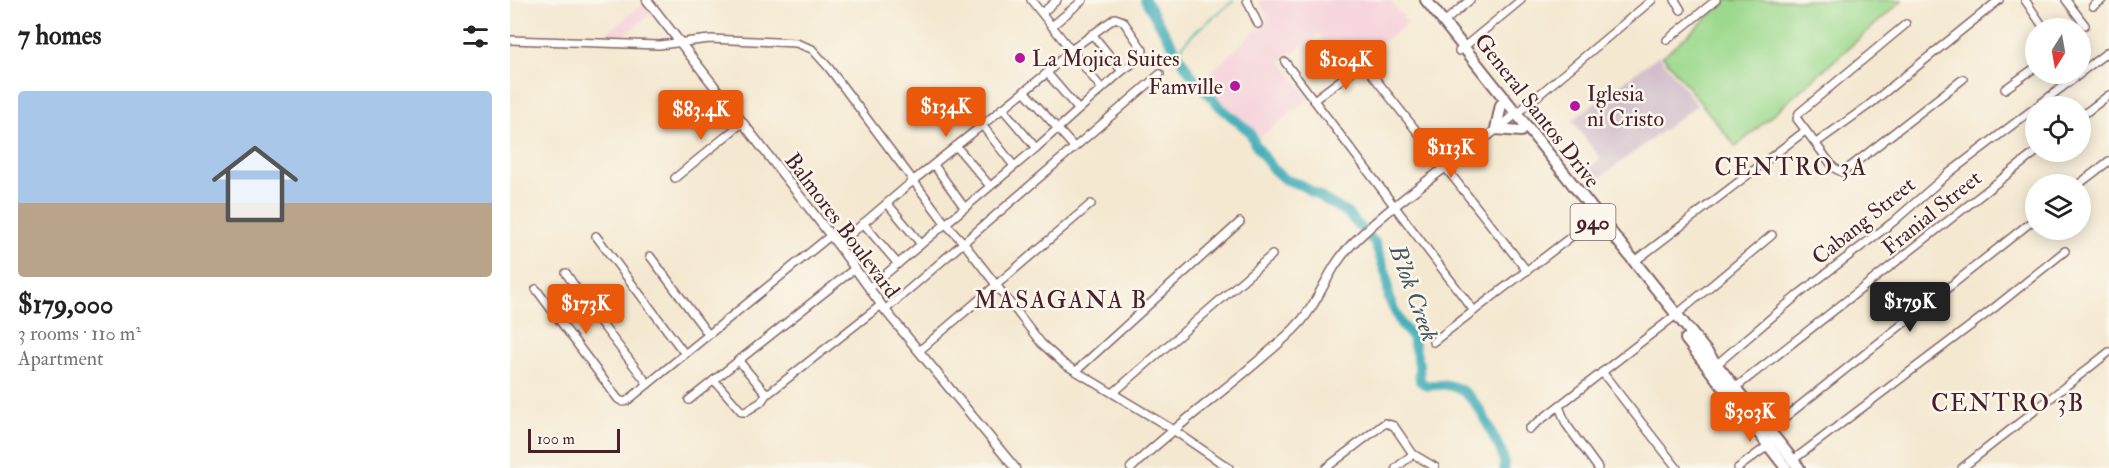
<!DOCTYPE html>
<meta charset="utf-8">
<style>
:root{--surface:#fff;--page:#f2f2f2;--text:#222;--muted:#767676;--accent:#ea580c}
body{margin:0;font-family:"IM FELL Double Pica",serif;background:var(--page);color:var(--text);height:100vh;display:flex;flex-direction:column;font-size:22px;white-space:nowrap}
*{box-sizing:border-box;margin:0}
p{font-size:20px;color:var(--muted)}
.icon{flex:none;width:33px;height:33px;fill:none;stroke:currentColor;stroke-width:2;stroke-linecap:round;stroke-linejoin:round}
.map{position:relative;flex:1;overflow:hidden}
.details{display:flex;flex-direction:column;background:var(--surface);width:510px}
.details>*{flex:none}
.needle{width:39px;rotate:191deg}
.tools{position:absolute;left:1515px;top:18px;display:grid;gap:12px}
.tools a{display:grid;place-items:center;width:66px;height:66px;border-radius:50%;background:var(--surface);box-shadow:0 3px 15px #0003;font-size:30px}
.scale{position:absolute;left:18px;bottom:15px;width:92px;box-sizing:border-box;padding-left:6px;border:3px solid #4a1f2b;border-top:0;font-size:16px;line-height:21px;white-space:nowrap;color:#4a1f2b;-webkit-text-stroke:4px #fbf7ec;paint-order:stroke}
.price{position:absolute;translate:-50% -51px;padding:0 14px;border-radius:6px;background:var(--accent);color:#fff;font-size:20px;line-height:39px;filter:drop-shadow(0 2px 3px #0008)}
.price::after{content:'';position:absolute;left:50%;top:36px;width:18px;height:14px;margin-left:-9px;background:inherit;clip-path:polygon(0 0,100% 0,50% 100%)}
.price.current{background:#222;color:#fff}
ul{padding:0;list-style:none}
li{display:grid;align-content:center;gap:12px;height:318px;padding:0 18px}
li span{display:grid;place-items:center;height:186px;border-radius:6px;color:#555}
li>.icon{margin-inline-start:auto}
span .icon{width:108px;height:108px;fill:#fffc;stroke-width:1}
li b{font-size:26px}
h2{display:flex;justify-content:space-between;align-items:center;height:72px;padding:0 18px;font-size:26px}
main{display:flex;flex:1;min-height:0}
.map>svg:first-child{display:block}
.built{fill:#f5cfd9}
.industrial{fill:#d1bdcb}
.green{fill:#9cd98d;stroke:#737c5c;stroke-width:1.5}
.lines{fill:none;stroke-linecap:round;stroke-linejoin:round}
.stream{stroke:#3cacb8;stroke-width:1.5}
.river{stroke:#3cacb8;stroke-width:10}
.minor-casing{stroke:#866565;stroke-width:10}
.tertiary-casing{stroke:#866565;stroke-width:11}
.trunk-casing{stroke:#866565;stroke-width:14}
.minor{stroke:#fff;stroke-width:7}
.tertiary{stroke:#fff;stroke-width:8}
.trunk{stroke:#fff;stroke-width:10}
.poi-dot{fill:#b5179e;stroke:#fbf7ec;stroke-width:2}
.labels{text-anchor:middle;stroke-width:5;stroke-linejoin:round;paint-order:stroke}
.shield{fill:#fbf7ec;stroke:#7f6065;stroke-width:1.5}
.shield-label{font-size:21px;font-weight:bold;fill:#4a1f2b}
.poi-label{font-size:22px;fill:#4a1f2b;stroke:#fbf7ec;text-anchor:start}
.street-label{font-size:22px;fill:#4a1f2b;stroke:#fbf7ec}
.neighbourhood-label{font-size:24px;letter-spacing:1.5px;fill:#4a1f2b;stroke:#fbf7ec}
.water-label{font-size:24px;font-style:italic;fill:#445763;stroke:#fbf7ec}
</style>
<main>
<section class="details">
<h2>7 homes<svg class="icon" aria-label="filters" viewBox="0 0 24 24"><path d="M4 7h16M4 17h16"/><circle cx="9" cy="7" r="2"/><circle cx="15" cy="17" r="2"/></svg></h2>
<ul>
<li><span style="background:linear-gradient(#a9c7e8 60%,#b9a48a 0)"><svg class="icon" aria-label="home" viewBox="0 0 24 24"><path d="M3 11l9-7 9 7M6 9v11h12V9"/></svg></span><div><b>$179,000</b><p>3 rooms · 110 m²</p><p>Apartment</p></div></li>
</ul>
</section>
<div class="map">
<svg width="1599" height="468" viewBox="0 0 1599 468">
<rect width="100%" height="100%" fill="#fbf7ec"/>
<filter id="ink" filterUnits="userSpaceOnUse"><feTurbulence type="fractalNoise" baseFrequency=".0167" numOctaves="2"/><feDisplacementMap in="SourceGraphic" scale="12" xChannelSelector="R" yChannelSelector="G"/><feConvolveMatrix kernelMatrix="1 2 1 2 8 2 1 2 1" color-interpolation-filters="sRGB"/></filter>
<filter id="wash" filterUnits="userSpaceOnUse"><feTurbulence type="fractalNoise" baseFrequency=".008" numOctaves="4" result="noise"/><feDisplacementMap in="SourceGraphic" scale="24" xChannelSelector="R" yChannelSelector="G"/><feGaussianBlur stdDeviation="1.35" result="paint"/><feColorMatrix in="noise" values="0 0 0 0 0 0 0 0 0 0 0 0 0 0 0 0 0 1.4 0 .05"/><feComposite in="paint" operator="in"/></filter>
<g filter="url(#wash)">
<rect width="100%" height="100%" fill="#f4e8d0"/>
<g class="built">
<polygon points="749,0 880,0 898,23 836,70 809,34 771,61 799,99 750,137 726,114 713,108 690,82 758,19"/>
<polygon points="134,3 142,13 108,40 90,38"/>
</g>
<polygon class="industrial" points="1149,55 1187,105 1088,179 1080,167 1091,159 1062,121"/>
<polygon class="green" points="1218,0 1392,0 1392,1 1226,147 1153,56"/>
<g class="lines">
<path class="stream" d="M667,54C681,30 705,18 724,0"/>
<path class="river" d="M635,0L679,72L710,107L740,132L745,144L763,169L774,179L791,185L837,213L865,243L877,277L879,299L891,324L902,337L909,364L910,381L917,386C923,386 930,384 936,385C962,388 975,417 984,438C990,449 995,455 994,468"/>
</g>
</g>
<g filter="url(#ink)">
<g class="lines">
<defs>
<g id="minor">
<polyline points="737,0 748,24"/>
<polyline points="1165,0 1171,10"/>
<polyline points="1515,0 1534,28"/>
<polyline points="1556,0 1575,25"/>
<polyline points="1583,6 1592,0"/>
<polyline points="532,13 547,0"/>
<polyline points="934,22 960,0"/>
<polyline points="1396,24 1289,113 1287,119 1324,168 1332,172 1336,170 1453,79"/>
<polyline points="542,26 573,0"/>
<polyline points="582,34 612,71"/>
<polyline points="0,40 149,45 200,39 286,43 302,49 319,68 435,223 453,242 531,343 554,364 662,429 719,468"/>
<polyline points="1157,40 1206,0"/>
<polyline points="949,51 1011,0"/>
<polyline points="775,62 964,311"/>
<polyline points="537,73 568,109"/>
<polyline points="1570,73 1599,51"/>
<polyline points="1495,89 1526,67"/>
<polyline points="514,91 564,147"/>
<polyline points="804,100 853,63 1017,271"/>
<polyline points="1527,106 1570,74"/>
<polyline points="492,108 526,148"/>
<polyline points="1006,114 1142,0"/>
<polyline points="1570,117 1599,95"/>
<polyline points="472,125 504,166"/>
<polyline points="1306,143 1359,105 1489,0"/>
<polyline points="446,146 480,186"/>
<polyline points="424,165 454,207"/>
<polyline points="165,178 232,123"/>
<polyline points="1569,184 1599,161"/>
<polyline points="377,203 411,244"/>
<polyline points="353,223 388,264"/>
<polyline points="86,236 175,354"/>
<polyline points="328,245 404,180 537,73 561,50 521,0"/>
<polyline points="140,256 198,334"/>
<polyline points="1124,262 1295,131"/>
<polyline points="56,273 80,309 138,384"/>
<polyline points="359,288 526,148 612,71 632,57 633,50 613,21 605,18 561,50 592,89"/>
<polyline points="26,289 108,399 113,402 117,401 320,236"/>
<polyline points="375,310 650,74"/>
<polyline points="923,342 1087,217"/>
<polyline points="409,351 581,204"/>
<polyline points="228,360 254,391 259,393 371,305"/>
<polyline points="1206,365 1289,294 1383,222 1439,173 1526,107"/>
<polyline points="566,371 730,222"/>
<polyline points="1092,372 1167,468"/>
<polyline points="204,380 232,412 235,412 251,402 257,393"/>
<polyline points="1225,388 1526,152"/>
<polyline points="603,393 762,255"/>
<polyline points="179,400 344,269"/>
<polyline points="1049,406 1056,424 1088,468"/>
<polyline points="1019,429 1166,315 1262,235"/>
<polyline points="1259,430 1526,218"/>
<polyline points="1283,460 1484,308 1555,251"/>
<polyline points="816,468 875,423 884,426 903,454 925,467"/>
<polyline points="886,468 903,454"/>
<polyline points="1228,468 1260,444"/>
<polyline points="1452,468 1599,352"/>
</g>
<g id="tertiary">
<polyline points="137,0 328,245 375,310 505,468"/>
<path d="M621,468C672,419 732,379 783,330C811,303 815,271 842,244C891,195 952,158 1006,114"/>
</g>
<g id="trunk">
<polyline points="916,0 1289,468"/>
<polyline points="991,105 986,129 1011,131"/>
<polyline points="1176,339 1276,468"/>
</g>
</defs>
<use href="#minor" class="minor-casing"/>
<use href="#tertiary" class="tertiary-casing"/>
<use href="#trunk" class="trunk-casing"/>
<use href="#minor" class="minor"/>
<use href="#tertiary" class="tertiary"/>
<use href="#trunk" class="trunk"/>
</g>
</g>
<g class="poi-dot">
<circle cx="510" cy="58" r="6"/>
<circle cx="725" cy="86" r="6"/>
<circle cx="1065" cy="106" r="6"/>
</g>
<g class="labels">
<rect class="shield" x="1060.5" y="204" width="45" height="36" rx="4.5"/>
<g class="shield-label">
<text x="1083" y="229">940</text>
</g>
<g class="poi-label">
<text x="522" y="66">La Mojica Suites</text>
<text x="713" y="94" text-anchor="end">Famville</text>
<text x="1077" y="101">Iglesia<tspan x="1077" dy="25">ni Cristo</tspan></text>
</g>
<g class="street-label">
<text transform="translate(1028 110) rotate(52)" y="8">General Santos Drive</text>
<text transform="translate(1421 212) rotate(-39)" y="8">Franial Street</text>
<text transform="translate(1353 220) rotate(-39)" y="8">Cabang Street</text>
<text transform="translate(333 225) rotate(53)" y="8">Balmores Boulevard</text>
</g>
<g class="neighbourhood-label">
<text x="1281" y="175">CENTRO 3A</text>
<text x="551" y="308">MASAGANA B</text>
<text x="1498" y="411">CENTRO 3B</text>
</g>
<g class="water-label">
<text transform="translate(904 293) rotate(70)" y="8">B'lok Creek</text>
</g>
</g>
</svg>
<div class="tools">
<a><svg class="needle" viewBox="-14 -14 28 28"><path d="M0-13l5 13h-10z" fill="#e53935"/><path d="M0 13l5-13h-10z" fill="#767676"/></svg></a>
<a><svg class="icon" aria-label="locate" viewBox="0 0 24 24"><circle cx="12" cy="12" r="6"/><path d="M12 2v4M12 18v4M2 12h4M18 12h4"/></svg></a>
<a><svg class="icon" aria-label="layers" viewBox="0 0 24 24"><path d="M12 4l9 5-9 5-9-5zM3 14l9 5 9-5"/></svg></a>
</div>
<div class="scale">100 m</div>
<b class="price" style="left:836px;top:91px">$104K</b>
<b class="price" style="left:436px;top:138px">$134K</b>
<b class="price" style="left:191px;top:141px">$83.4K</b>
<b class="price" style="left:941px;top:179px">$113K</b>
<b class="price current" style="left:1400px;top:333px">$179K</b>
<b class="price" style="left:76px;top:335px">$173K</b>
<b class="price" style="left:1240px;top:443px">$303K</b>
</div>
</main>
